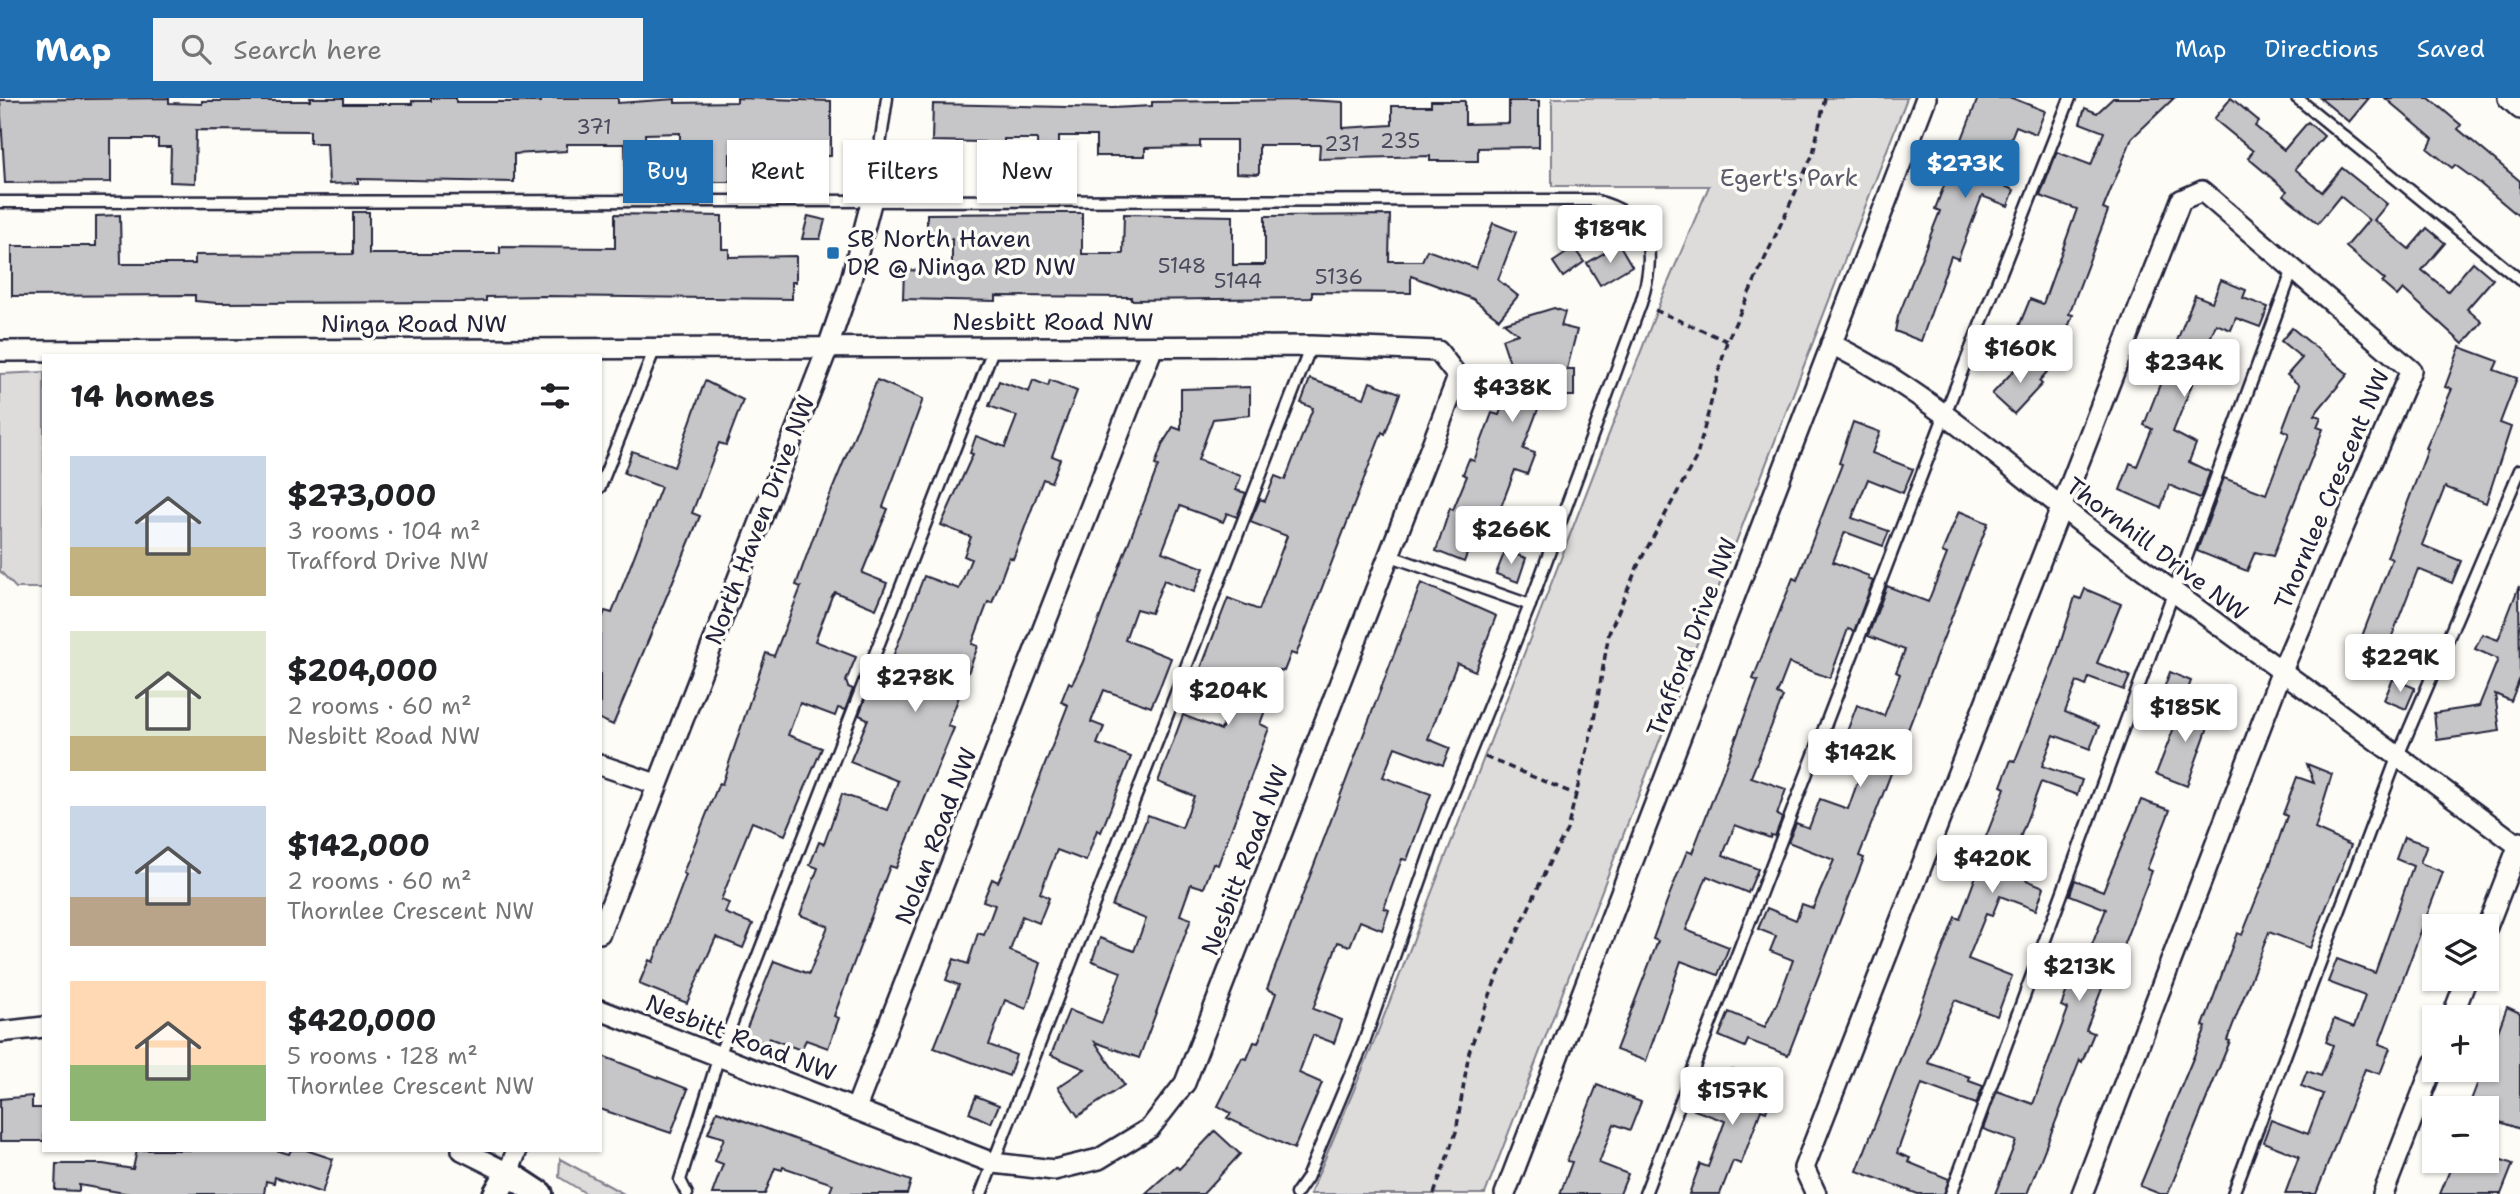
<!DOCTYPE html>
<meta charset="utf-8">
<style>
:root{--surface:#fff;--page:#f2f2f2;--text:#202124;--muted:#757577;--accent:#1f6fb2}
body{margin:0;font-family:"Shantell Sans",sans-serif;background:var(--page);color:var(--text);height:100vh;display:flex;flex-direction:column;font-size:26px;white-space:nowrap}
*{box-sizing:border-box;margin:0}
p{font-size:23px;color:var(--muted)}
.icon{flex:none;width:38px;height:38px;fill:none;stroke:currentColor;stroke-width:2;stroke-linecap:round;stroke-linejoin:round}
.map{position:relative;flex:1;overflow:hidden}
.drawer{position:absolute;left:42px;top:256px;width:560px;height:798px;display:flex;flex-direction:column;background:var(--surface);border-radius:0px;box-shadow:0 2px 5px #0004}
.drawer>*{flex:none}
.guide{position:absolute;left:623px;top:42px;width:665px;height:63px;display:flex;gap:14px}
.controls{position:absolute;left:2422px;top:816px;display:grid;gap:14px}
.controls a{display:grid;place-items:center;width:77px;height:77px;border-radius:0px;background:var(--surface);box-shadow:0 2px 5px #0004;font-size:35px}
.price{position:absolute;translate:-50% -60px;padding:0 16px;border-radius:7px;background:#fff;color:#222;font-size:23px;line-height:46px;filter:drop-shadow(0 2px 4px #0008)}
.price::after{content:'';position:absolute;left:50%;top:42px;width:21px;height:16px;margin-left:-10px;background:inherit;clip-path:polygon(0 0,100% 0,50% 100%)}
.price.selected{background:var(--accent);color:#fff}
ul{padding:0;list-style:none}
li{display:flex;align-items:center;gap:21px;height:175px;padding:0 28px}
li span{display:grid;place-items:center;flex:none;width:196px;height:140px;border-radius:0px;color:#555}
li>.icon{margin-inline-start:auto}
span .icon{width:84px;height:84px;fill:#fffc;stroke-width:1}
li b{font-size:30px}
h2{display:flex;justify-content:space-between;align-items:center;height:84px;padding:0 28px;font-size:30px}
.chip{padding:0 24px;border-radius:0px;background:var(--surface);box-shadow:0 2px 5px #0004;font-size:24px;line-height:63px}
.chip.selected{background:var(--accent);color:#fff}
header{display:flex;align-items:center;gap:42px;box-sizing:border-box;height:98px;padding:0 35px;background:var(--accent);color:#fff}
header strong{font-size:33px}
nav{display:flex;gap:38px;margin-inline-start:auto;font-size:24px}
.search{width:490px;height:63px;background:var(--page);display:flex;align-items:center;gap:18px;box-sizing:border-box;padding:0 24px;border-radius:0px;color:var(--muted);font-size:26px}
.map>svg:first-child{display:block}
.green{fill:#dddcdb;stroke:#807f8b;stroke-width:2}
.building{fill:#c6c6c8;stroke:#22223b;stroke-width:2}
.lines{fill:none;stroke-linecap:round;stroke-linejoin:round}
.service-casing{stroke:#22223b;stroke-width:15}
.minor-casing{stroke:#22223b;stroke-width:24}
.tertiary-casing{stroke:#22223b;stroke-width:30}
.path{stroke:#22223b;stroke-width:3.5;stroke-dasharray:7 5;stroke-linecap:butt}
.service{stroke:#fdfcf7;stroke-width:10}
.minor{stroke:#fdfcf7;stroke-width:19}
.tertiary{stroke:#fdfcf7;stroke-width:24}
.poi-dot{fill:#1f6fb2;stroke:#fdfcf7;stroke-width:2.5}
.labels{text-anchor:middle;stroke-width:7;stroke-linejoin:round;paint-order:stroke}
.number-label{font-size:21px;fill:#4b4b5e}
.park-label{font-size:24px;fill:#5a5a6b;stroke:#fdfcf7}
.poi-label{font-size:24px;fill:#22223b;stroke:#fdfcf7;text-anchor:start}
.street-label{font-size:24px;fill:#22223b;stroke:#fdfcf7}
</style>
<header>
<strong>Map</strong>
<div class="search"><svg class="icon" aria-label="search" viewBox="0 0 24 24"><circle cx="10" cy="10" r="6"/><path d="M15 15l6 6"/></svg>Search here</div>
<nav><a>Map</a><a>Directions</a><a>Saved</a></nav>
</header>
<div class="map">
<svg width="2520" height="1096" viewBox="0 0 2520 1096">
<rect width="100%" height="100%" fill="#fdfcf7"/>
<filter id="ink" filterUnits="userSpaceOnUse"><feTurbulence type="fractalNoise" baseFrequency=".0143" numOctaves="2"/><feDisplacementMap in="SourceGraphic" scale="14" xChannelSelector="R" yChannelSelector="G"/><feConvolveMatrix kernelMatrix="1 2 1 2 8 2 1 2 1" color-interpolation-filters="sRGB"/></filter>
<g filter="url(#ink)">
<g class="green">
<polygon points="1552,0 1907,0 1485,1096 1310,1096 1372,949 1662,199 1709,88 1552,88"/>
<polygon points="44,274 44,490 16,490 0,473 0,276"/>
<polygon points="560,1061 624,1096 587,1096 559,1079"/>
</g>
<g class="building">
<polygon points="169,0 169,5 202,6 202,3 310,3 310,0 344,0 344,6 412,6 412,3 431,3 431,0 456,0 456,4 541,4 541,0 618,0 618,5 675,1 675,5 737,4 737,0 831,3 831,58 818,58 818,85 788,86 788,56 730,56 730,84 690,84 690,47 680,47 680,35 645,36 646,84 626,85 625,46 567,46 567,53 514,56 514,84 358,81 358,85 329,86 327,45 310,45 310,33 196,32 195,85 170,84 171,49 158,49 158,41 111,41 111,84 5,85 0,2"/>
<polygon points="1978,0 2012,0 2045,13 2036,36 2016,28 1994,84 2014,92 2008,108 1982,98 1958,161 1951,158 1921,243 1895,233 1898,219 1940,113 1935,111"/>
<polygon points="2113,0 2174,0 2132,40 2103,111 2108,113 2069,216 2073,217 2062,244 2019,228 2030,201 2043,206 2077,111 2040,98 2057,54 2091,67 2104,34 2080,25 2085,10 2097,15"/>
<polygon points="2231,0 2259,23 2255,28 2284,52 2308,24 2324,38 2295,71 2322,94 2342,70 2387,106 2374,122 2409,151 2427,130 2445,145 2422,172 2448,193 2473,164 2493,181 2467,211 2482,224 2463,246 2403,191 2397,198 2382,185 2385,182 2346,149 2369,122 2340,98 2318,125 2284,97 2287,93 2248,60 2253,53 2214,21"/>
<polygon points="2320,0 2369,0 2349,24"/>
<polygon points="2385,0 2429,0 2461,27 2458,31 2520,83 2520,119 2477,83 2455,67 2452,70 2428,51 2433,41"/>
<polygon points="1306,2 1343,4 1343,30 1392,27 1392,8 1431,8 1431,3 1465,3 1465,26 1509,25 1509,3 1539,3 1539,49 1478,50 1478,63 1430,63 1430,58 1319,61 1320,47 1259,47 1259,76 1236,75 1236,42 1200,42 1200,49 1145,50 1145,58 1096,58 1096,38 1059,38 1059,77 1038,77 1037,41 1004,41 1004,63 984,63 984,44 932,43 933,6 1112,10 1152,8 1152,4"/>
<polygon points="915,58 942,59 941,85 914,84"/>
<polygon points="353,114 369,114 369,156 500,156 500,149 615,150 615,116 722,118 722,151 729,151 729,159 796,158 796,184 792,184 792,201 546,198 486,199 486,203 462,204 217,205 195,203 195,197 12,198 12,148 96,148 96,118 120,117 121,166 195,166 195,157 353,156"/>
<polygon points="1058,115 1082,115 1082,156 1123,156 1124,116 1233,118 1233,167 1265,167 1265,118 1390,117 1389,163 1422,163 1427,152 1476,170 1493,125 1516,134 1498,182 1518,198 1499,221 1473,201 1411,178 1411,195 1312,194 1312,200 1131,202 1131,199 996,198 996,203 903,201 904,172 952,174 952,141 927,141 927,116"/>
<polygon points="808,118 825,122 820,141 802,141"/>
<polygon points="1619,146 1632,168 1600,187 1587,165"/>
<polygon points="1574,150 1584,164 1563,179 1553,164"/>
<polygon points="2221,182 2246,192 2243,200 2268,209 2260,229 2236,220 2231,232 2216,226 2173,334 2196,346 2189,364 2210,374 2200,400 2169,387 2161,410 2120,392 2130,365 2137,368 2152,331 2144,327 2195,197 2212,204"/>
<polygon points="1554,210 1565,214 1561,228 1577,232 1567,271 1574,271 1574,298 1543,298 1523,351 1535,355 1527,376 1515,372 1496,422 1482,417 1464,464 1436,453 1450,410 1453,412 1467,378 1463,376 1469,361 1474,363 1492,315 1499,317 1514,277 1502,241 1518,236 1504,225"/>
<polygon points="2292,230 2348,276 2314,317 2321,319 2317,329 2323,331 2273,458 2255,454 2247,473 2197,453 2224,380 2266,396 2289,335 2282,332 2299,287 2287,277 2302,260 2281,243"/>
<polygon points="2460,249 2498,263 2494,272 2517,280 2500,325 2511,329 2486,405 2445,389 2422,447 2461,463 2452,485 2418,471 2378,574 2352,564 2392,461 2387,459 2428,351 2426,350 2452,291 2445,289"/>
<polygon points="2028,257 2047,274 2039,283 2042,286 2014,316 1992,296"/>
<polygon points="1310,281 1364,300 1370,284 1400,295 1385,336 1382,334 1296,557 1291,555 1284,573 1280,572 1260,626 1269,630 1218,767 1213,765 1204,790 1191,786 1180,817 1191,821 1139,960 1095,944 1124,987 1078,1018 1058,989 1085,971 1051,957 1069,912 1102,925 1121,874 1092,863 1100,840 1134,853 1146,821 1112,808 1148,717 1182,730 1194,698 1158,684 1183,617 1221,632 1239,585 1201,570 1228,500 1259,512 1287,438 1250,424 1260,401 1265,403 1275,378 1285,382 1313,310 1301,305"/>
<polygon points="877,282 923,301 883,409 888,411 862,475 887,485 876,511 835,494 832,498 815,543 856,559 846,583 848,589 853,591 845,612 838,610 835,618 800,605 788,637 822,650 785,737 752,724 721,802 729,805 725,815 753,826 743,850 716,839 687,905 639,886 649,862 653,864 686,777 683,775 719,685 722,686 766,555 774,558 801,489 796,487 817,429"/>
<polygon points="1033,282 1048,288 1050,282 1077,293 1052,358 1060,361 1051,384 1043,381 1013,461 1009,459 992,505 988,504 972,546 978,548 948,628 954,630 896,770 890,768 834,918 839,920 828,950 806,942 801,952 769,940 767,946 744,937 774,863 809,876 828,828 800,817 818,770 810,767 819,744 824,746 842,696 887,712 898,683 850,664 868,621 859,617 867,596 877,600 924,478 959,491 971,461 964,458 971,439 941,427 973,356 970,355 976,338 1005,349 1017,318 989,308 999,283 1029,294"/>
<polygon points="705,283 743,302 726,347 719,345 692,415 700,418 613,627 600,621 600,526 605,513 612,515 661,389 624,375 632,353 674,369"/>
<polygon points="1250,289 1250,317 1213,321 1198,362 1241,378 1236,392 1246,395 1237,419 1227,415 1223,424 1180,408 1162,454 1204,470 1194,494 1164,482 1151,515 1136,511 1125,542 1171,560 1159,591 1151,609 1104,592 1091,624 1104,629 1097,646 1131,659 1101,734 1097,732 1086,763 1057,752 1040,795 1049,800 1039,825 1022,818 1010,853 1041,865 1026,911 1005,902 989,947 1016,957 1009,978 934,950 959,887 946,882 954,861 968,866 978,835 984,837 995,807 983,803 992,781 998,784 1009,760 1034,695 1068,607 1061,604 1069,584 1072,586 1082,566 1158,368 1155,367 1163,345 1173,329 1181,332 1181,291"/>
<polygon points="1853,324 1880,334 1872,355 1913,371 1903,395 1868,381 1852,420 1889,433 1883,448 1845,434 1833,464 1869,478 1868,481 1873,483 1854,533 1848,531 1830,580 1789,565 1777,596 1783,599 1751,679 1786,691 1777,717 1782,720 1775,738 1771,737 1770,740 1735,727 1723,757 1758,771 1748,795 1707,778 1686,832 1729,849 1718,877 1681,863 1646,963 1616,952 1658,843 1653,841 1667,803 1687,753 1692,755 1758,583 1753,581 1793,480 1797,482 1842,366 1839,365"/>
<polygon points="1959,413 1988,425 1859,758 1864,760 1788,957 1748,942 1745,949 1719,938 1729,914 1765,929 1777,905 1793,862 1770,853 1776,838 1758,831 1767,810 1796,822 1802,806 1813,810 1834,762 1788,744 1796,725 1809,730 1820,701 1848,711 1870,649 1845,639 1857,607 1884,618 1900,576 1896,574 1905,552 1868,538 1887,488 1928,504 1947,456 1942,454"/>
<polygon points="1505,453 1526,460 1518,484 1496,476"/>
<polygon points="1421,485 1496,518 1475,573 1457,565 1428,641 1450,650 1443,667 1395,649 1383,679 1431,696 1407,762 1402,761 1384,810 1389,812 1382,832 1360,823 1350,848 1338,844 1313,911 1342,922 1334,945 1313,937 1299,975 1322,985 1294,1051 1227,1020 1231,1015 1218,1008 1242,960 1247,961 1254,944 1258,945 1276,895 1267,891"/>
<polygon points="2519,488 2520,580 2511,603 2495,596 2500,633 2437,642 2434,615 2479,608 2498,561 2475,551 2482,536 2498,542"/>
<polygon points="2085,491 2121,506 2097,565 2130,578 2124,592 2089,579 2086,588 2077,584 2065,614 2099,628 2090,651 2054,637 2042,668 2082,682 2077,697 2041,684 2012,761 2031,768 2026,782 2044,789 2036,812 2000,798 1992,818 1986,816 1968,861 2012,878 1997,918 1955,902 1942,929 1928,965 1970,979 1969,983 1983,988 1976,1006 1922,986 1897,1055 1910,1060 1908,1064 1949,1081 1944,1096 1918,1096 1857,1073 1955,819 1960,821 1984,756 1980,754 2005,690 2001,688 2011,662 2015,663 2056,559 2075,499 2081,501"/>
<polygon points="2170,574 2191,583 2182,607 2161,598"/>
<polygon points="2393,581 2415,590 2406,611 2384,602"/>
<polygon points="2184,604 2213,615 2187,688 2156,676"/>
<polygon points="2307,666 2332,676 2315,731 2351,747 2310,850 2269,834 2227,942 2230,943 2168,1096 2160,1096 2140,1088 2206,929 2203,928 2237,835 2242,837 2269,769 2287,718 2283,716 2297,679 2314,685"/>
<polygon points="2141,702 2170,712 2147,771 2152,773 2114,871 2110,870 2086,932 2094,935 2082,964 2080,962 2027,1096 1995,1096 2016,1043 1983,1031 1997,993 2033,1006 2068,911 2061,908 2078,864 2084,867 2106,811 2070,797 2075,782 2103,793"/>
<polygon points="2404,739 2427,747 2420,765 2443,774 2379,946 2390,950 2380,976 2365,971 2316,1096 2285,1096 2299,1058 2263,1044 2271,1022 2308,1036 2323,996 2301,988 2307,973 2321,978 2333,947 2326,944 2334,921 2354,929 2365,898 2328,884 2337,861 2375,875 2413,768 2396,761"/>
<polygon points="2507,909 2520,915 2520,1031 2500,1024 2488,1053 2487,1010 2468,1010 2483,971 2487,971 2487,963"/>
<polygon points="600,957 688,991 671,1035 600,1011"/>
<polygon points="1732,971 1776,987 1766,1014 1761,1012 1741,1066 1733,1063 1720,1096 1689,1096 1700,1066 1708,1069 1725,1023 1694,1012 1699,996 1720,1004"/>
<polygon points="1597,987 1641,1004 1630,1032 1614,1026 1599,1065 1628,1076 1620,1096 1560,1096 1572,1064 1567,1063"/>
<polygon points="32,998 32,1010 44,1010 44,1043 0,1043 0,1001"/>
<polygon points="976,998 999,1007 991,1025 969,1015"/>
<polygon points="717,1013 911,1083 907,1096 829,1096 833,1086 783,1069 782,1072 775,1070 765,1096 712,1096 723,1066 715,1063 724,1040 708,1035"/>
<polygon points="1215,1033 1240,1056 1203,1096 1145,1096 1176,1068 1179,1071"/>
<polygon points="137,1052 276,1052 289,1056 291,1052 306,1052 333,1061 322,1095 275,1079 274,1085 266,1083 264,1096 130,1096 79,1087 79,1093 55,1092 56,1066 103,1066 133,1071"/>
<polygon points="2454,1062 2502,1062 2513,1066 2501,1096 2440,1096"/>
</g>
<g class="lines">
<defs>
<g id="service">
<polyline points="2297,0 2520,182"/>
<polyline points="872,101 887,0"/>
<path d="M0,104L1593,102C1653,116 1657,153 1641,205L1530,507L1437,736L1364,944L1307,1080L1296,1096"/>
<polyline points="600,389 655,250"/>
<polyline points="1388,457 1530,507"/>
<polyline points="687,1096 680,1082 719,958 994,249"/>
<polyline points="981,1096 1311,248"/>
<polyline points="1645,1096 1945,316 2070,0"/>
<polyline points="1951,1096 2293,171"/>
<polyline points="2233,1096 2397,660 2520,372"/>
</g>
<g id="minor">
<polyline points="2508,0 2520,11"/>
<path d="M1831,246C1928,293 2008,369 2093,434C2235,540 2379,643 2520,749"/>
<polyline points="0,253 1311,248 1438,253 1458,279 1185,985 1150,1030 1099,1061 1054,1072 993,1065 600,912"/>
<polyline points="600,667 656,686"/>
<polyline points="2487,829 2520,744"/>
<polyline points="600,835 828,249 850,185 872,101"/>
<polyline points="2452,919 2467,880"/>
<polyline points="0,934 44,929"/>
<polyline points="856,1010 1153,249"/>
<polyline points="462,1052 508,1075 517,1052"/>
<polyline points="1505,1096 1926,0"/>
<polyline points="1816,1096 1804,1070 2181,102 2202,93 2411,272 2281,575 2082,1096"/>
<polyline points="2383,1096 2434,965"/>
</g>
<polyline id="tertiary" points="496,1096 508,1075 540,1096"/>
</defs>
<use href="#service" class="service-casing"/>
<use href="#minor" class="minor-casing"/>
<use href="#tertiary" class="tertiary-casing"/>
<g class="path">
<polyline points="1655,212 1727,243"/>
<polyline points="1485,659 1577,697"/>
<polyline points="1434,1096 1456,1034 1469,954 1494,886 1551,761 1567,732 1592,633 1609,535 1639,465 1697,358 1727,243 1813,56 1825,0"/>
</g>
<use href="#service" class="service"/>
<use href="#minor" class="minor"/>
<use href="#tertiary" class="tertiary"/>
</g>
</g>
<rect class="poi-dot" x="826" y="148" width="14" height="14" rx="3.5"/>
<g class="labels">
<g class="number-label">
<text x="594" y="36">371</text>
<text x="1400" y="50">235</text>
<text x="1342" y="53">231</text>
<text x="1182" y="175">5148</text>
<text x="1339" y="186">5136</text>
<text x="1238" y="190">5144</text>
</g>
<g class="park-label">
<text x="1789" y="88">Egert's Park</text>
</g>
<g class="poi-label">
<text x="847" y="149">SB North Haven<tspan x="847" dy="28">DR @ Ninga RD NW</tspan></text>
</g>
<g class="street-label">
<text x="1053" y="232">Nesbitt Road NW</text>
<text x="414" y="234">Ninga Road NW</text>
<text transform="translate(2332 391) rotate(-67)" y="8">Thornlee Crescent NW</text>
<text transform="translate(760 422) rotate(-69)" y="8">North Haven Drive NW</text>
<text transform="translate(2157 451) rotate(37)" y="8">Thornhill Drive NW</text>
<text transform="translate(1692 539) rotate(-69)" y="8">Trafford Drive NW</text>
<text transform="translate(936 738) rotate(-69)" y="8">Nolan Road NW</text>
<text transform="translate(1245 762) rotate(-69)" y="8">Nesbitt Road NW</text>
<text transform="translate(741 940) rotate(21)" y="8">Nesbitt Road NW</text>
</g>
</g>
</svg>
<div class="controls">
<a><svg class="icon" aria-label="layers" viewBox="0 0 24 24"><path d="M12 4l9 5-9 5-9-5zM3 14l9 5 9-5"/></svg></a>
<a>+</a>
<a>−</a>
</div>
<b class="price selected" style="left:1965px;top:102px">$273K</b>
<b class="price" style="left:1610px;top:167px">$189K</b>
<b class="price" style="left:2020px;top:287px">$160K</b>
<b class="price" style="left:2184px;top:301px">$234K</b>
<b class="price" style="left:1512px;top:326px">$438K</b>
<b class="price" style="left:1511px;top:468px">$266K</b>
<b class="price" style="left:2400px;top:596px">$229K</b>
<b class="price" style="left:915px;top:616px">$278K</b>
<b class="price" style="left:1228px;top:629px">$204K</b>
<b class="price" style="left:2185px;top:646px">$185K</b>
<b class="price" style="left:1860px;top:691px">$142K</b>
<b class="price" style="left:1992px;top:797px">$420K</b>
<b class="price" style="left:2079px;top:905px">$213K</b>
<b class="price" style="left:1732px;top:1029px">$157K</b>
<div class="guide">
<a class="chip selected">Buy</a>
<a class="chip">Rent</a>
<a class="chip">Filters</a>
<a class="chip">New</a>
</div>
<section class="drawer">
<h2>14 homes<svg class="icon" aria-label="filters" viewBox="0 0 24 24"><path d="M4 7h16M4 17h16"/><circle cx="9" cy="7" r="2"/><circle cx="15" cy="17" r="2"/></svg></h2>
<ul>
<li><span style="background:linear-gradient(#c9d6e8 65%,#c2b280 0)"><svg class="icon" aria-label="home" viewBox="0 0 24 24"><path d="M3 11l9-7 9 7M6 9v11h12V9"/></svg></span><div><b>$273,000</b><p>3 rooms · 104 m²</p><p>Trafford Drive NW</p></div></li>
<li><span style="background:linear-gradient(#dfe7d0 75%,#c2b280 0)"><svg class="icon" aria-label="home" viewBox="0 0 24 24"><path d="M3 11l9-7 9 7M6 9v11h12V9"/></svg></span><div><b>$204,000</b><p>2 rooms · 60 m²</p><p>Nesbitt Road NW</p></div></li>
<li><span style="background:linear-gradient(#c9d6e8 65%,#b9a48a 0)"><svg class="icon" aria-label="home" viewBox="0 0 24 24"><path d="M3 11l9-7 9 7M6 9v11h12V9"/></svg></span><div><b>$142,000</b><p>2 rooms · 60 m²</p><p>Thornlee Crescent NW</p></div></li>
<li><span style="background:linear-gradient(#ffd9b3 60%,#8fb573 0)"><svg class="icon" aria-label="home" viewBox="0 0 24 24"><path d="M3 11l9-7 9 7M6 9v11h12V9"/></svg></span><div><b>$420,000</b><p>5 rooms · 128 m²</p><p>Thornlee Crescent NW</p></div></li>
</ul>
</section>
</div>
